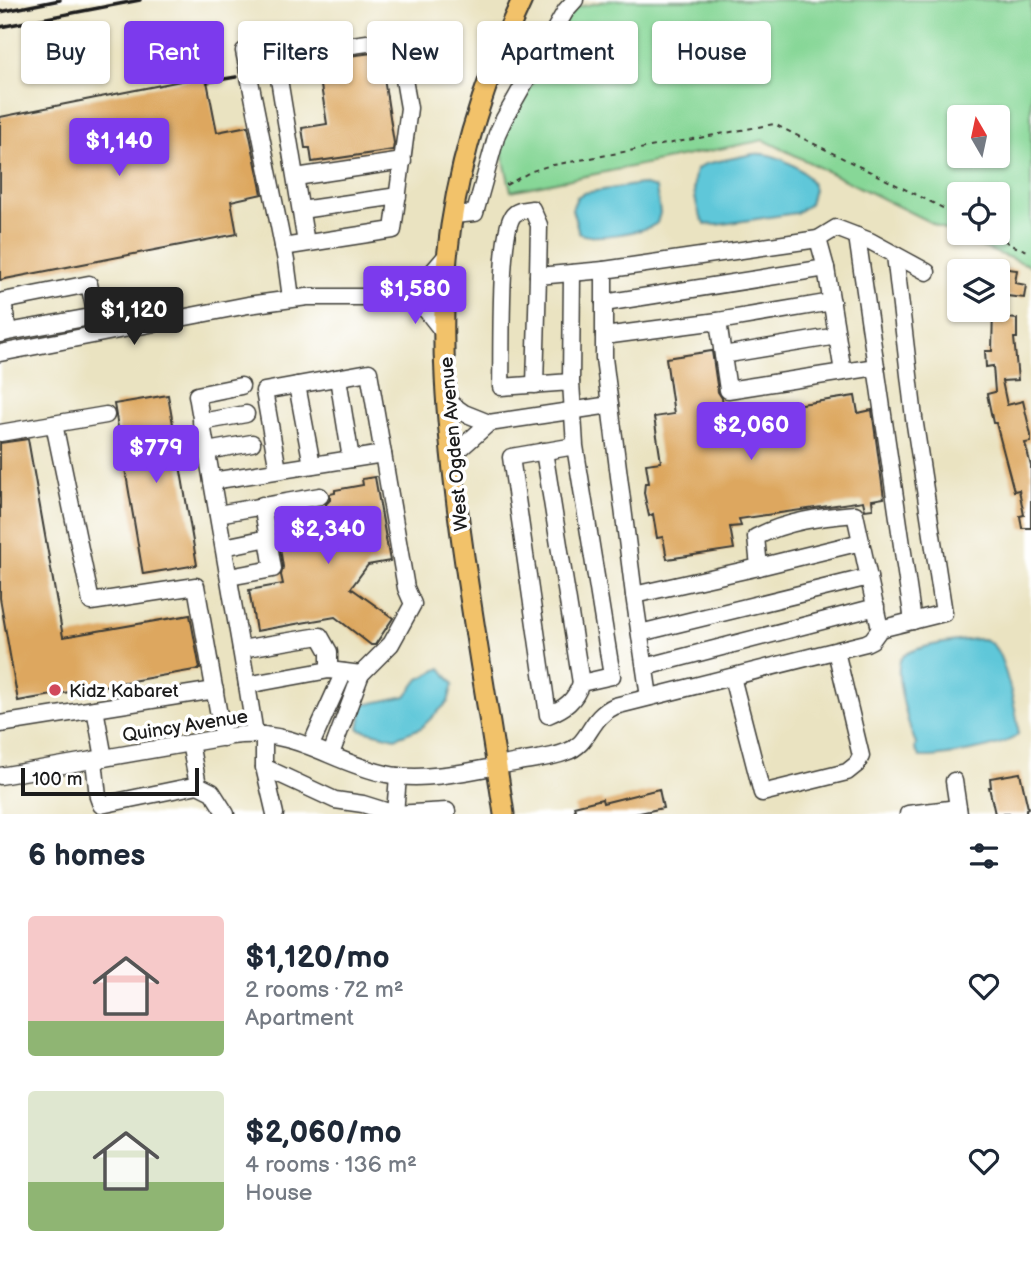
<!DOCTYPE html>
<meta charset="utf-8">
<style>
:root{--surface:#fff;--page:#f6f6f7;--text:#1f2937;--muted:#747a83;--accent:#7c3aed}
body{margin:0;font-family:"Balsamiq Sans",sans-serif;background:var(--page);color:var(--text);height:100vh;display:flex;flex-direction:column;font-size:26px;white-space:nowrap}
*{box-sizing:border-box;margin:0}
p{font-size:23px;color:var(--muted)}
.icon{flex:none;width:38px;height:38px;fill:none;stroke:currentColor;stroke-width:2;stroke-linecap:round;stroke-linejoin:round}
.map{position:relative;height:814px;overflow:hidden}
.side{display:flex;flex-direction:column;background:var(--surface);flex:1}
.side>*{flex:none}
.hud{position:absolute;left:21px;top:21px;width:990px;height:63px;display:flex;gap:14px}
.needle{width:46px;rotate:351deg}
.controls{position:absolute;left:947px;top:105px;display:grid;gap:14px}
.controls a{display:grid;place-items:center;width:63px;height:63px;border-radius:7px;background:var(--surface);box-shadow:0 2px 5px #0004;font-size:35px}
.scale{position:absolute;left:21px;bottom:18px;width:178px;box-sizing:border-box;padding-left:7px;border:4px solid #1c1c1c;border-top:0;font-size:19px;line-height:24px;white-space:nowrap;color:#1c1c1c;-webkit-text-stroke:5px #fff;paint-order:stroke}
.price{position:absolute;translate:-50% -60px;padding:0 16px;border-radius:7px;background:var(--accent);color:#fff;font-size:23px;line-height:46px;filter:drop-shadow(0 2px 4px #0008)}
.price::after{content:'';position:absolute;left:50%;top:42px;width:21px;height:16px;margin-left:-10px;background:inherit;clip-path:polygon(0 0,100% 0,50% 100%)}
.price.selected{background:#222;color:#fff}
ul{padding:0;list-style:none}
li{display:flex;align-items:center;gap:21px;height:175px;padding:0 28px}
li span{display:grid;place-items:center;flex:none;width:196px;height:140px;border-radius:7px;color:#555}
li>.icon{margin-inline-start:auto}
span .icon{width:84px;height:84px;fill:#fffc;stroke-width:1}
li b{font-size:30px}
h2{display:flex;justify-content:space-between;align-items:center;height:84px;padding:0 28px;font-size:30px}
.tag{padding:0 24px;border-radius:7px;background:var(--surface);box-shadow:0 2px 5px #0004;font-size:24px;line-height:63px}
.tag.selected{background:var(--accent);color:#fff}
.map>svg:first-child{display:block}
.green{fill:#87d797;stroke:#527a5a;stroke-width:2;fill-rule:evenodd}
.water{fill:#5ec7d9;stroke:#3d727a;stroke-width:2}
.building{fill:#dda75f}
.lines{fill:none;stroke-linecap:round;stroke-linejoin:round}
.minor-casing{stroke:#3b3a35;stroke-width:19}
.major-casing{stroke:#3b3a35;stroke-width:23}
.path{stroke:#3b3a35;stroke-width:2;stroke-dasharray:5 5;stroke-linecap:butt}
.minor{stroke:#fff;stroke-width:16}
.major{stroke:#f2c26a;stroke-width:19}
.rail{stroke:#1c1c1c;stroke-width:3.5}
.poi-dot{fill:#d1495b;stroke:#fff;stroke-width:2.5}
.labels{text-anchor:middle;stroke-width:7;stroke-linejoin:round;paint-order:stroke}
.street-label{font-size:19px;fill:#1c1c1c;stroke:#fff}
.poi-label{font-size:19px;fill:#1c1c1c;stroke:#fff;text-anchor:start}
</style>
<div class="map">
<svg width="1031" height="814" viewBox="0 0 1031 814">
<rect width="100%" height="100%" fill="#fff"/>
<filter id="ink" filterUnits="userSpaceOnUse"><feTurbulence type="fractalNoise" baseFrequency=".0143" numOctaves="2"/><feDisplacementMap in="SourceGraphic" scale="14" xChannelSelector="R" yChannelSelector="G"/><feConvolveMatrix kernelMatrix="1 2 1 2 8 2 1 2 1" color-interpolation-filters="sRGB"/></filter>
<filter id="wash" filterUnits="userSpaceOnUse"><feTurbulence type="fractalNoise" baseFrequency=".00686" numOctaves="4" result="noise"/><feDisplacementMap in="SourceGraphic" scale="28" xChannelSelector="R" yChannelSelector="G"/><feGaussianBlur stdDeviation="1.57" result="paint"/><feColorMatrix in="noise" values="0 0 0 0 0 0 0 0 0 0 0 0 0 0 0 0 0 1.4 0 .05"/><feComposite in="paint" operator="in"/></filter>
<g filter="url(#wash)">
<rect width="100%" height="100%" fill="#eae3c1"/>
<path class="green" d="M611,0H1031V266L976,245L764,140L511,191L501,148L503,136L573,8ZM959,117H998V156H959ZM959,194H998V233H959Z"/>
<g class="water">
<path d="M753,154C774,152 808,168 814,189L810,204L796,213L717,225L705,224C696,212 691,185 696,170L705,164Z"/>
<path d="M641,184L656,188L660,213L657,223C646,232 590,241 579,233L572,209L577,197L584,193Z"/>
<path d="M984,639C989,642 993,644 996,649C1004,660 1020,722 1018,734C1009,747 937,758 920,757L915,750L916,743C909,729 893,671 901,659C909,645 968,639 984,639Z"/>
<polygon points="441,668 453,684 448,702 421,728 395,738 359,729 363,705 406,696 419,679"/>
</g>
<g id="blocks">
<g class="building">
<polygon points="380,52 394,143 393,150 312,162 310,148 305,148 302,128 327,124 317,60"/>
<polygon points="206,76 217,132 248,126 262,194 231,201 237,234 0,280 0,117"/>
<polygon points="1000,268 1017,270 1015,283 1026,285 1024,298 1007,296 1007,291 998,289"/>
<polygon points="993,310 1007,310 1007,318 1017,319 1017,338 1014,338 1018,380 1002,381 1007,405 1023,401 1031,435 1031,442 1025,443 1031,466 1031,528 1022,528 1020,516 1024,515 1019,490 1014,491 996,423 993,423 987,394 995,392 993,366 986,367 985,351 992,351"/>
<polygon points="712,351 718,392 722,398 727,432 783,423 781,407 855,396 858,413 872,410 884,498 872,500 873,509 865,510 863,501 739,519 741,526 730,527 734,549 667,559 663,537 657,538 653,514 649,516 644,493 645,483 649,483 646,464 661,462 654,417 674,414 666,358"/>
<polygon points="168,395 197,565 143,574 114,404"/>
<polygon points="28,439 63,637 190,615 200,669 18,701 0,598 0,443"/>
<polygon points="375,477 390,561 368,565 351,588 393,618 375,645 371,645 335,617 256,631 249,590 283,584 281,575 283,567 276,521 327,512 326,504 330,500 330,494 335,493 335,490 363,485 362,479"/>
<polygon points="1020,773 1028,808 1026,809 1026,814 995,814 989,787 991,787 990,778"/>
<polygon points="659,789 663,808 635,814 576,814 574,806 602,799 603,803"/>
</g>
</g>
</g>
<g filter="url(#ink)">
<use href="#blocks" fill-opacity="0" stroke="#3b3a35" stroke-width="2"/>
<g class="lines">
<defs>
<g id="minor">
<polyline points="244,51 286,261 291,298"/>
<polyline points="277,67 308,51 397,39 409,108 393,230 283,247"/>
<polyline points="248,72 277,67 306,243"/>
<polyline points="296,177 403,161"/>
<polyline points="301,210 398,196"/>
<polyline points="453,215 475,213 497,134 504,119 566,10 575,0"/>
<polyline points="857,236 913,621"/>
<polyline points="826,268 843,372"/>
<polyline points="403,297 416,291 447,255"/>
<polyline points="604,303 826,268 818,239"/>
<polyline points="718,321 832,302"/>
<polyline points="0,334 8,332 96,316 89,284 3,301 8,332"/>
<polyline points="604,336 718,321 728,390 876,367"/>
<polyline points="0,353 248,305 307,297 403,297 426,310 444,333"/>
<polyline points="723,355 837,336"/>
<polyline points="338,378 351,459"/>
<polyline points="571,382 572,273"/>
<polyline points="297,385 312,465"/>
<polyline points="535,385 538,276"/>
<polyline points="447,401 464,413 489,423 610,405 604,358 604,270 818,239 836,228 870,241 927,272"/>
<polyline points="610,405 634,595"/>
<polyline points="201,422 246,414"/>
<polyline points="54,424 91,602 196,586 223,738"/>
<polyline points="0,433 106,415"/>
<path d="M575,446L612,676L581,683C575,701 565,708 548,715L511,457L575,446L571,382L501,387C502,354 499,239 512,217C516,210 525,210 532,209L539,225L538,276L604,270"/>
<polyline points="207,451 252,443"/>
<polyline points="544,451 581,683"/>
<polyline points="451,457 489,423"/>
<polyline points="278,470 264,391 369,372 406,588 413,604 391,644 361,674 331,754"/>
<polyline points="212,481 383,454"/>
<polyline points="218,514 320,496"/>
<polyline points="224,547 268,538 262,505"/>
<polyline points="759,567 861,542"/>
<polyline points="229,577 273,569 268,538"/>
<polyline points="640,633 869,577"/>
<polyline points="241,649 197,395 241,386"/>
<polyline points="645,667 876,607"/>
<polyline points="732,677 762,793 847,772 857,764 861,756 836,651"/>
<polyline points="247,685 241,649 320,636 329,652 329,670"/>
<path d="M649,697L634,595L759,567L756,537C787,521 820,517 855,514L880,629"/>
<polyline points="95,709 104,758"/>
<polyline points="0,724 215,690"/>
<polyline points="255,734 247,685 329,670 361,674"/>
<polyline points="264,735 264,767 335,800 363,804 395,814 398,776"/>
<polyline points="311,745 344,672"/>
<polyline points="94,760 98,797 101,805 198,785 190,743"/>
<polyline points="264,767 275,814"/>
<path d="M0,776L231,736C299,728 326,761 386,774C426,783 479,769 519,762C534,759 551,758 566,752C591,744 588,718 615,706L866,643L872,640L880,629L944,613L914,418L895,255"/>
<polyline points="954,781 959,814"/>
<polyline points="198,785 212,792 226,814"/>
<polyline points="395,814 447,811 447,814"/>
<polyline points="908,814 958,808"/>
</g>
<path id="major" d="M504,814C489,711 470,609 457,505C447,423 439,340 447,258C456,167 484,81 522,0"/>
</defs>
<use href="#minor" class="minor-casing"/>
<use href="#major" class="major-casing"/>
<g class="path">
<polyline points="506,185 532,171 548,166 774,124 959,216"/>
<polyline points="997,233 1010,245 1031,252"/>
</g>
<use href="#minor" class="minor"/>
<use href="#major" class="major"/>
<g class="rail">
<polyline points="0,12 60,0"/>
<polyline points="0,27 140,0"/>
<polyline points="207,82 236,77"/>
</g>
</g>
</g>
<circle class="poi-dot" cx="55" cy="690" r="7"/>
<g class="labels">
<g class="street-label">
<text transform="translate(453 444) rotate(-95)" y="7">West Ogden Avenue</text>
<text transform="translate(185 725) rotate(-9)" y="7">Quincy Avenue</text>
</g>
<g class="poi-label">
<text x="69" y="697">Kidz Kabaret</text>
</g>
</g>
</svg>
<div class="controls">
<a><svg class="needle" viewBox="-14 -14 28 28"><path d="M0-13l5 13h-10z" fill="#e53935"/><path d="M0 13l5-13h-10z" fill="#747a83"/></svg></a>
<a><svg class="icon" aria-label="locate" viewBox="0 0 24 24"><circle cx="12" cy="12" r="6"/><path d="M12 2v4M12 18v4M2 12h4M18 12h4"/></svg></a>
<a><svg class="icon" aria-label="layers" viewBox="0 0 24 24"><path d="M12 4l9 5-9 5-9-5zM3 14l9 5 9-5"/></svg></a>
</div>
<div class="scale">100 m</div>
<b class="price" style="left:119px;top:178px">$1,140</b>
<b class="price" style="left:415px;top:326px">$1,580</b>
<b class="price selected" style="left:134px;top:347px">$1,120</b>
<b class="price" style="left:751px;top:462px">$2,060</b>
<b class="price" style="left:156px;top:485px">$779</b>
<b class="price" style="left:328px;top:566px">$2,340</b>
<div class="hud">
<a class="tag">Buy</a>
<a class="tag selected">Rent</a>
<a class="tag">Filters</a>
<a class="tag">New</a>
<a class="tag">Apartment</a>
<a class="tag">House</a>
</div>
</div>
<section class="side">
<h2>6 homes<svg class="icon" aria-label="filters" viewBox="0 0 24 24"><path d="M4 7h16M4 17h16"/><circle cx="9" cy="7" r="2"/><circle cx="15" cy="17" r="2"/></svg></h2>
<ul>
<li><span style="background:linear-gradient(#f6c9c9 75%,#8fb573 0)"><svg class="icon" aria-label="home" viewBox="0 0 24 24"><path d="M3 11l9-7 9 7M6 9v11h12V9"/></svg></span><div><b>$1,120/mo</b><p>2 rooms · 72 m²</p><p>Apartment</p></div><svg class="icon" aria-label="heart" viewBox="0 0 24 24"><path d="M12 20l-8-8c-3-5 5-10 8-4 3-6 11-1 8 4z"/></svg></li>
<li><span style="background:linear-gradient(#dfe7d0 65%,#8fb573 0)"><svg class="icon" aria-label="home" viewBox="0 0 24 24"><path d="M3 11l9-7 9 7M6 9v11h12V9"/></svg></span><div><b>$2,060/mo</b><p>4 rooms · 136 m²</p><p>House</p></div><svg class="icon" aria-label="heart" viewBox="0 0 24 24"><path d="M12 20l-8-8c-3-5 5-10 8-4 3-6 11-1 8 4z"/></svg></li>
</ul>
</section>
